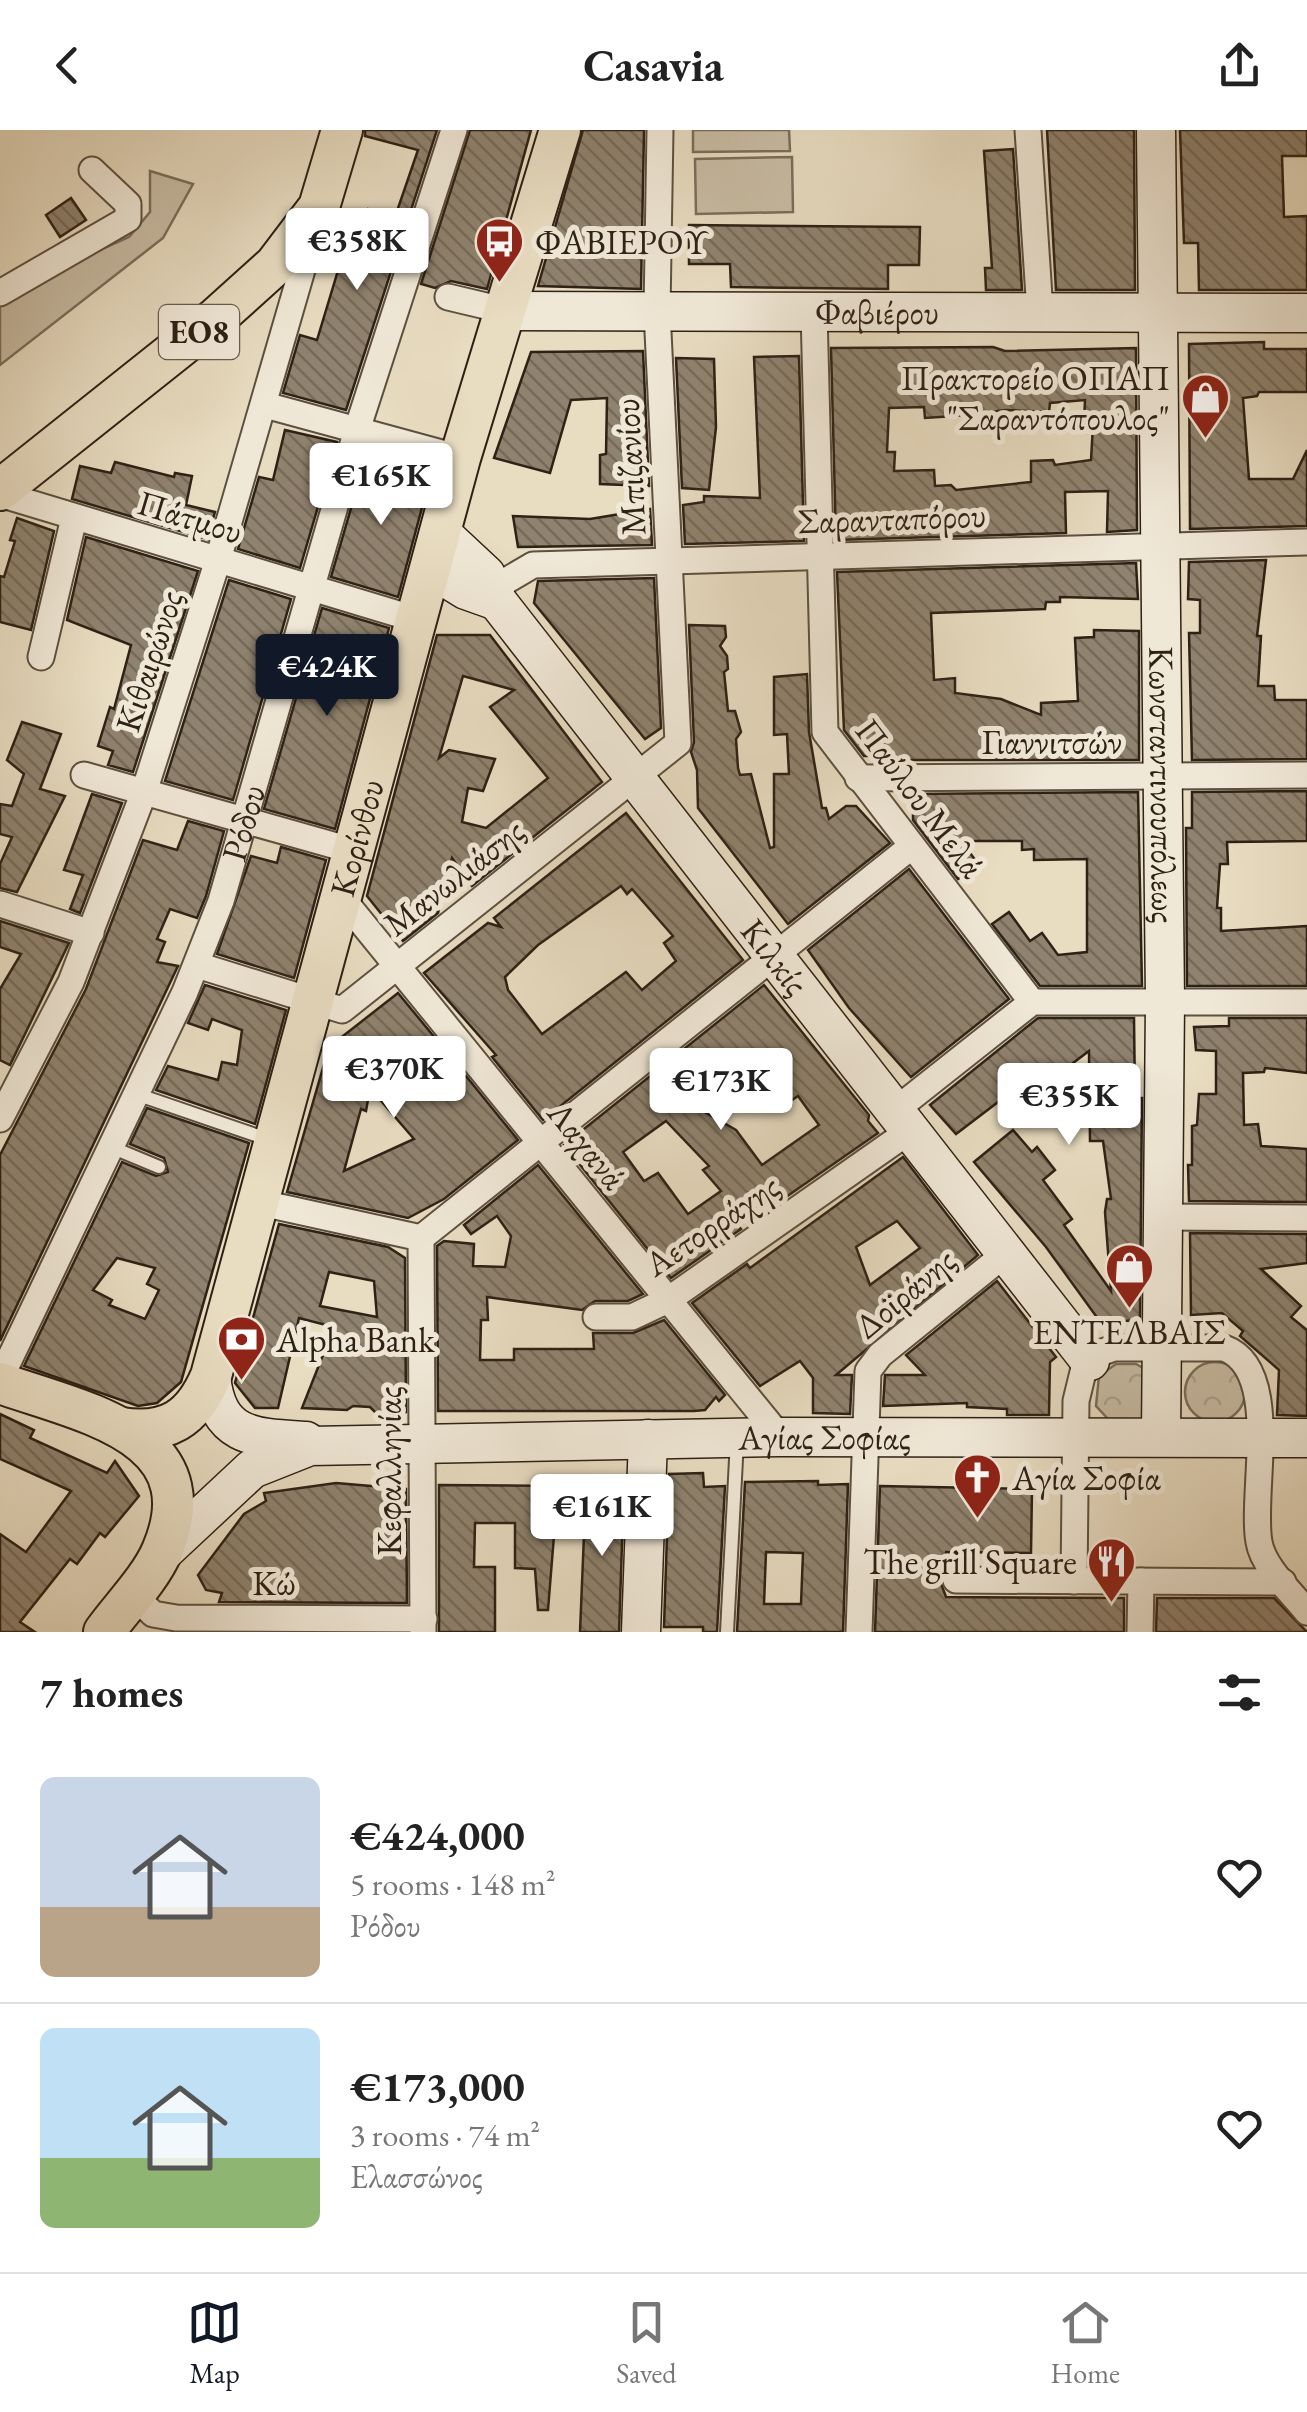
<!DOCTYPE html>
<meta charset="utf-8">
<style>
:root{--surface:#fff;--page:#f2f2f2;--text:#222;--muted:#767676;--line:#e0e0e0;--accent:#111827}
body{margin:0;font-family:"EB Garamond",serif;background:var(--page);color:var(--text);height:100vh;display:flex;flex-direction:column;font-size:38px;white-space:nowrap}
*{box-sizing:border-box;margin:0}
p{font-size:32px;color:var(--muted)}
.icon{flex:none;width:55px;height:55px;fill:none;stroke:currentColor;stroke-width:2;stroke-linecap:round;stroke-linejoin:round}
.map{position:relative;height:1502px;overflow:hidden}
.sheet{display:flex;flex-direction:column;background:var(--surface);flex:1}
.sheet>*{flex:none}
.price{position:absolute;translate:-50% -85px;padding:0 22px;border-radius:10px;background:#fff;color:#222;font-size:32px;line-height:65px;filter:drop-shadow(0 2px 5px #0008)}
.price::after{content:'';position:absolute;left:50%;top:60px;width:30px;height:22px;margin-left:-15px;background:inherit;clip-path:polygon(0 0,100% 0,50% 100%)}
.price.current{background:var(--accent);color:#fff}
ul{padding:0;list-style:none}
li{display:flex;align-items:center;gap:30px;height:250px;padding:0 40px}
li+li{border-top:2px solid var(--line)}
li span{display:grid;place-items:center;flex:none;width:280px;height:200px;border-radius:15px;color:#555}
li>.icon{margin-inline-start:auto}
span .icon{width:120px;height:120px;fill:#fffc;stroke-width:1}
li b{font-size:42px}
h2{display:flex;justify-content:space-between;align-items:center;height:120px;padding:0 40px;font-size:42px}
header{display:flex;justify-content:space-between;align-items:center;height:130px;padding:0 40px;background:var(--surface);font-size:45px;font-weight:700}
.tabs{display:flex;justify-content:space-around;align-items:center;height:140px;border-top:2px solid var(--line);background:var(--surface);font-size:28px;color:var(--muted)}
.tabs a{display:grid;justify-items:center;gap:5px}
.tabs .current{color:var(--accent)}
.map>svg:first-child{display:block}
.green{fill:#c8bca4;stroke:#7b6e5c;stroke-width:2.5}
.park{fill:url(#park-crowns);stroke:#7b6e5c;stroke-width:2.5}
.building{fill:url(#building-back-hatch);stroke:#2e2115;stroke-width:2.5;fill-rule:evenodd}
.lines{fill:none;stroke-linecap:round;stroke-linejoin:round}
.lane-casing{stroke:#5c5040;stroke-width:16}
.street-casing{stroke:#5c5040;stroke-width:29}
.secondary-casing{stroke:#2e2115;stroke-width:41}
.primary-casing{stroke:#2e2115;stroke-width:44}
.lane{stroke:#f0e8d7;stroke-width:12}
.street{stroke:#f0e8d7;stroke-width:25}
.secondary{stroke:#f0e8d7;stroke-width:38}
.primary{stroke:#e8dcc1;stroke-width:40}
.labels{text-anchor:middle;stroke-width:10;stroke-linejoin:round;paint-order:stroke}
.shield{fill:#f0e8d7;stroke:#685d4f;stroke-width:2.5}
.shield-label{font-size:32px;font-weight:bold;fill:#2e2115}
.poi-label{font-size:35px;fill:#2e2115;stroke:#f0e8d7;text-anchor:start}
.street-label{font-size:35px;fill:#2e2115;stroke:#f0e8d7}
</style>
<header><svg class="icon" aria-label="back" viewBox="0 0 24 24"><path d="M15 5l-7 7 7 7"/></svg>Casavia<svg class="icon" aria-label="share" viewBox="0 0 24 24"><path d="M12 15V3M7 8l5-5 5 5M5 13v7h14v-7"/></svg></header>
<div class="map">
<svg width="1307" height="1502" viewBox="0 0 1307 1502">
<defs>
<pattern id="park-crowns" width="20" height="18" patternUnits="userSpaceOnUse" patternTransform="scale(2.5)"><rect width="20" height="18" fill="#c8bca4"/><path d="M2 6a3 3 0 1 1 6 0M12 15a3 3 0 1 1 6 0" fill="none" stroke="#aca18c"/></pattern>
<pattern id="building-back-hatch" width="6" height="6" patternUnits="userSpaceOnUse" patternTransform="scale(2.5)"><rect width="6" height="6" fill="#8f826e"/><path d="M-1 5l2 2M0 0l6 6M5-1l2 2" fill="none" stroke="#756a59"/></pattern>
</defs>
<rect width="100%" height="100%" fill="#e8dcc1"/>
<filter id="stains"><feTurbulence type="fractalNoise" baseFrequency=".002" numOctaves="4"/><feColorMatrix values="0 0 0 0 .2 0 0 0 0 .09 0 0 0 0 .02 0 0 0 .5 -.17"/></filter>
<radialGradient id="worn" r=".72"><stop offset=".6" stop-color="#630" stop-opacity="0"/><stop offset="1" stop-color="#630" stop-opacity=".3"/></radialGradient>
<g class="green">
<polygon points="693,0 789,0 790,21 693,22"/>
<polygon points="792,27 793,82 696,84 695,29"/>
<polygon points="150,41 193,54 163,108 0,235 0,171 40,147 129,107 150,82"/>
</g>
<g class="park">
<circle cx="1215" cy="1262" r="30"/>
<polygon points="1116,1234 1136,1234 1145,1239 1149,1284 1140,1291 1110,1291 1096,1276 1099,1246"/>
</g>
<g class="building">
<polygon points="365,0 437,0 346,280 283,263 300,205 317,210 343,124 354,127 368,79 395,87 418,20 365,6"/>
<polygon points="470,0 531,0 487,159 451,151 435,158 421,154"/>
<polygon points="583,0 644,0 641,159 538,156"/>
<polygon points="1047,0 1134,0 1135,160 1056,160"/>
<polygon points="1180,0 1307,0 1307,26 1282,26 1284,87 1307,86 1307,160 1199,160 1198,113 1184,113"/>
<polygon points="1013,19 1022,160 986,160 985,138 992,138 984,21"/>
<polygon points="71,68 86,90 60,107 46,85"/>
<polygon points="689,95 920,97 919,135 888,135 888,159 731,157 730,134 689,134"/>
<polygon points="1264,212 1264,219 1307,219 1307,262 1259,262 1257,266 1243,268 1249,349 1293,349 1307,320 1307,396 1190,399 1189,214"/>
<path d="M993,217L1005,221L1136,218L1137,400L1107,402L1108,361L1065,362L1066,403L836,410L831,218ZM1085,270L1084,294L1093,295L1091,330L1055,335L1053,330L1031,331V352L956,360L951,355L935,356L934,340L894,341L895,322H887L889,278L924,277L925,288L955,286L1006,280L1049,282L1050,273Z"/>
<polygon points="643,221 649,356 600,354 600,325 606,324 607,268 571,270 550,343 494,328 531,222"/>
<polygon points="799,226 804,411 685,414 683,375 704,372 704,366 760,368 754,227"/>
<polygon points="676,228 714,229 716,297 709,360 682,358"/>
<polygon points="285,300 337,312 300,438 238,419 259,347 273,350"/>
<polygon points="365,330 430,348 398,467 331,447"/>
<polygon points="115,332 174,347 175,343 192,346 186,375 215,382 207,409 72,369 80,336 111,343"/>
<polygon points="650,379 652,415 518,417 513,386 590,389"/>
<polygon points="17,388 54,401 31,500 0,492 0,446 4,447 15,411 10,410"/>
<polygon points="86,407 198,441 133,642 108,635 113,621 98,616 110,577 114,579 131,515 67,490"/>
<polygon points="1266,430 1257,506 1261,506 1258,556 1274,556 1275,570 1307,570 1307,629 1192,630 1189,503 1200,503 1200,470 1188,469 1189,432"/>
<polygon points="1136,433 1138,469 1060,467 1060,472 1046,472 1045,479 931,483 934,550 955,548 955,563 1001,569 1041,585 1041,573 1078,571 1075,508 1094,507 1094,500 1139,501 1139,630 890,630 889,626 864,626 844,600 837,442"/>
<polygon points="654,448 661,598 645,609 534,473 538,451"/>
<polygon points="229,450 291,469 233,670 165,651"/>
<polygon points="322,478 389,498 335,699 264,679"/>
<polygon points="689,495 725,496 726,507 720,516 727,526 728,539 724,542 728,581 735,581 741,602 736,609 738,638 740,645 751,644 770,718 774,717 774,644 789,644 787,604 774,605 774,547 807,544 809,602 822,678 826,678 829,689 846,676 856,676 890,713 788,794 698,678 697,640 691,622 694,612"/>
<path d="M437,505H490L602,652L472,756L452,728L438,783L403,811L367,766ZM463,546L514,560L490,577L548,648L486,698L462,692L468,658L483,661L495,629L449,620L439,628Z"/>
<polygon points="22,592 61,604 40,659 65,666 17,762 0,758 0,734 12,707 0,704 0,674 12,676 24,644 7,630"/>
<polygon points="1307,661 1307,711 1227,712 1228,734 1220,734 1217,778 1221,778 1221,801 1307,796 1307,856 1187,856 1186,698 1192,698 1192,662"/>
<polygon points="1138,662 1142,856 1040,856 992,794 1009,782 1030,811 1042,803 1058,825 1087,822 1087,729 1034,730 1034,719 1022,720 1022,711 961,711 979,735 958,749 913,690 913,664"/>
<polygon points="92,664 122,673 80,783 70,779 83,745 64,740"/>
<path d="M626,683L743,830L543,990L492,927L496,925L424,843L488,793L501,797L494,788ZM621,756L627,764L632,759L673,806L664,813L676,831L642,860L626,842L542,904L508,860L505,847L538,815Z"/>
<polygon points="188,691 224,701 206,766 197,788 170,779 157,809 165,812 157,832 178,836 0,1211 0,1025 86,859 143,710 177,720"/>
<polygon points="281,717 326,730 294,848 217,824 251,726 277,733"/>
<polygon points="909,739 1009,869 911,947 849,878 808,820"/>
<polygon points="0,791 69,813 10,935 0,930 0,859 21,824 0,817"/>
<polygon points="205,855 286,880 255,994 156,960 168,936 218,950 222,932 237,935 242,900 212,889 208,900 188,893"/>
<path d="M764,855L869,985L868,991L878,1003L786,1067L782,1061L736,1093L741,1099L671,1148L564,1015ZM744,925L786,974L798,966L819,995L762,1035L736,1000L687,972ZM666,991L709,1036L703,1040L721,1061L688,1084L658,1043L644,1051L623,1022Z"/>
<path d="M398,863L445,920L438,926L461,950L466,946L518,1010L444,1069L408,1088L287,1062L329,917ZM370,958L414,1009L344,1041L361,979L366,981Z"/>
<polygon points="1038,888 1134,888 1135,968 1142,968 1140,1187 1136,1190 1101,1193 1046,1117 974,1032 1013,1000 1032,1022 1037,1017 1055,1040 1043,1050 1072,1089 1064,1095 1111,1161 1105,1082 1107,1069 1111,1069 1103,1011 1090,1011 1089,921 1057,945 1048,934 956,1004 930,975"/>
<polygon points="1229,888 1307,888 1307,943 1265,938 1264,942 1243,943 1244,995 1258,994 1261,1016 1307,1019 1307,1072 1189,1071 1188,1035 1192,1035 1192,996 1197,995 1199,964 1216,964 1216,921 1196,920 1194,897 1229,896"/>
<path d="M147,978L249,1013L181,1252L157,1273L138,1276L24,1236L122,1032L156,1046L168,1042L164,1028L130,1014ZM117,1128L155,1138L147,1154L159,1160L145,1189L109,1175L112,1170L93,1160Z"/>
<path d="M903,1027L978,1125L836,1245H852L850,1284L813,1283V1248L800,1231L760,1256L692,1173L747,1134L750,1138ZM897,1091L920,1118L870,1155L856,1117Z"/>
<polygon points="538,1035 643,1164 628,1171 595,1171 582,1180 487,1167 488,1190 481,1190 480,1230 514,1230 514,1219 594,1219 593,1203 633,1203 664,1190 725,1265 719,1271 716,1267 705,1280 694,1281 438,1281 437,1116 444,1111 474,1114 473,1136 505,1137 511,1106 497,1086 471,1104 464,1095"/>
<path d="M279,1094L388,1117L405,1128L406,1282H375L370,1277L353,1276L347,1280L302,1278L334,1197L299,1188L278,1278H255L235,1253ZM329,1142L374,1151L377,1187L320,1176Z"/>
<polygon points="1190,1103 1307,1104 1307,1133 1261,1139 1301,1176 1291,1187 1307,1200 1307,1286 1277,1285 1279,1240 1240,1206 1243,1201 1222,1183 1191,1185"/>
<polygon points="997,1151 1056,1227 1050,1232 1049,1285 1007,1285 1007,1279 967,1277 967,1273 883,1276 885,1245 925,1245 906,1225"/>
<polygon points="0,1284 34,1300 30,1308 107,1343 115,1331 139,1366 105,1407 100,1403 77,1434 70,1429 20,1492 35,1502 0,1502 0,1404 26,1422 71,1361 0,1329"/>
<polygon points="703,1343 704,1357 725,1356 717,1502 703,1502 703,1497 664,1497 669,1344"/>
<path d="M818,1351V1355L848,1354L843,1502H737L745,1352ZM766,1422L803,1423L801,1474H764Z"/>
<polygon points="336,1353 406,1359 407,1473 219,1472 222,1463 206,1460 198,1445 244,1384 266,1371 264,1363"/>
<polygon points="439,1355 558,1356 548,1480 538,1480 535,1439 515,1438 515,1393 475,1393 474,1437 495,1437 495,1502 439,1502"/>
<polygon points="624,1355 619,1502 580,1502 586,1356"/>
<polygon points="880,1356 1032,1359 1031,1423 946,1422 940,1451 946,1467 1124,1468 1124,1502 875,1502"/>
<polygon points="1157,1468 1274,1468 1307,1502 1156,1502"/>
</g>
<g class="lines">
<defs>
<g id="lane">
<polyline points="136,964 270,1010"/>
<polyline points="111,1017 159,1037"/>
<polyline points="727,1502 737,1310"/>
</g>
<g id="street">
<polyline points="1028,0 1040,182"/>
<polyline points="0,163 128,89 128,74 92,40"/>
<polyline points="448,167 507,181"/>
<polyline points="814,182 825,602 1032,872"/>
<polyline points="265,275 460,328"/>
<polyline points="0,364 418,490"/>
<polyline points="497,471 504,452 533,435 1307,412"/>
<polyline points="41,527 74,388"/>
<polyline points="84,645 354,721"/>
<polyline points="858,648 1307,645"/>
<polyline points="341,767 780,1307"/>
<polyline points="0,774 91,803"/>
<polyline points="197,835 342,880 678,613 657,181 660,0"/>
<polyline points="893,982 1032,872 1307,872"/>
<polyline points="0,989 71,852 144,662 217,433 315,95"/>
<polyline points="257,1072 421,1108 423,1502"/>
<polyline points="1164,1087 1307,1088"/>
<polyline points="421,1108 912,716"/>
<polyline points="596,1187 632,1187 668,1170 908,1002"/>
<path id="s1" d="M0,1249L185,862L221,771L357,300L454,0"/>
<polyline points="956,1450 1283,1452"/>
<path d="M1074,1451L1076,1271L1084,1238L1097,1224L1114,1218H1224C1283,1239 1250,1362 1259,1412C1263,1437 1292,1463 1307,1482"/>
<polyline points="132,1463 153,1484 176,1488 424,1489"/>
<polyline points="859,1502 868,1241 880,1225 1005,1124"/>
<polyline points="1140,1502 1141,1451"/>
</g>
<g id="secondary">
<path id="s2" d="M1156,0L1165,871L1161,1307"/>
<path id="s3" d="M507,181L1307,183"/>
<path id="s4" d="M442,404L486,445L497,471L1090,1231"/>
<polyline points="432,439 466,460 497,471"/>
<path d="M211,1246C217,1308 254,1308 306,1311"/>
<path id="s5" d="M162,1423L252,1339L310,1316L780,1307L1307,1308"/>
<polyline points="641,1502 648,1309"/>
</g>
<g id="primary">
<polyline points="0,360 215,189 275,135 319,77 342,0"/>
<path d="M0,1253C81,1282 212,1304 162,1421C150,1449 122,1477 104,1502"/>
<path id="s6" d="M121,1298C167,1305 193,1289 211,1246L460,328L560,0"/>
</g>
</defs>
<use href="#lane" class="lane-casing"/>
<use href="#street" class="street-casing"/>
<use href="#secondary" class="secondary-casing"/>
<use href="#primary" class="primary-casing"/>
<use href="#lane" class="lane"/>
<use href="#street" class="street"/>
<use href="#secondary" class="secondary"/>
<use href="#primary" class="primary"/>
</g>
<defs>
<symbol id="bus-pin" viewBox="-11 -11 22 30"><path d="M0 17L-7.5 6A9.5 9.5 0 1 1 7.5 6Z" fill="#8f2418" stroke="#f0e8d7"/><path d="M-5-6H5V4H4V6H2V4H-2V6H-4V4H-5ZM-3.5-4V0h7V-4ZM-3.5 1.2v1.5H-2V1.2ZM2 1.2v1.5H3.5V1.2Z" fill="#fff"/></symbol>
<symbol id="shop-pin" viewBox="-11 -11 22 30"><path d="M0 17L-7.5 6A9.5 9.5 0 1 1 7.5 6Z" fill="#8f2418" stroke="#f0e8d7"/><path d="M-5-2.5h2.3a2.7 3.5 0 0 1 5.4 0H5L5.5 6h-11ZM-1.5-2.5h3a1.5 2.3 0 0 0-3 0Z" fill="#fff"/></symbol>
<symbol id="bank-pin" viewBox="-11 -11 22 30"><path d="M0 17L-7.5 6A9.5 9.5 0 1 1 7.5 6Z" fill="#8f2418" stroke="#f0e8d7"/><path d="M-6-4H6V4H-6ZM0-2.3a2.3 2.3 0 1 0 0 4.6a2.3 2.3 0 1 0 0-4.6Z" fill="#fff"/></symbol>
<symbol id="church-pin" viewBox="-11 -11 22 30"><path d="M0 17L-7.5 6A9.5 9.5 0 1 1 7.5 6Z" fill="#8f2418" stroke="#f0e8d7"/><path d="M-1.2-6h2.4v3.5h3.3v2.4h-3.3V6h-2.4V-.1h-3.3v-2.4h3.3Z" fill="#fff"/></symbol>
<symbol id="restaurant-pin" viewBox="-11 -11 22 30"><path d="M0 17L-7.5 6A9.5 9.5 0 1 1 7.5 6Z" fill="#8f2418" stroke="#f0e8d7"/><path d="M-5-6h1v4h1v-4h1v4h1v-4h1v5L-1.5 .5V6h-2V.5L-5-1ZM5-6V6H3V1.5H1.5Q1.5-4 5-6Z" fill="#fff"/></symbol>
</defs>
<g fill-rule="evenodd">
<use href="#bus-pin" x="472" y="84" width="55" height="75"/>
<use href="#shop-pin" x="1178" y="240" width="55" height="75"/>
<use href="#shop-pin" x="1102" y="1110" width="55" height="75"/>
<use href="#bank-pin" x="214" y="1182" width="55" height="75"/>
<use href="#church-pin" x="950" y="1320" width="55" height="75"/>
<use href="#restaurant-pin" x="1084" y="1404" width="55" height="75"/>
</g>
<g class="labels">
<rect class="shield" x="159" y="175" width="80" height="54" rx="8"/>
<g class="shield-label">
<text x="199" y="213">ΕΟ8</text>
</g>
<g class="poi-label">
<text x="535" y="124">ΦΑΒΙΕΡΟΥ</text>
<text x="1170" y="260" text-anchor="end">Πρακτορείο ΟΠΑΠ<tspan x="1170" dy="40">"Σαραντόπουλος"</tspan></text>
<text x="1129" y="1214" text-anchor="middle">ΕΝΤΕΛΒΑΙΣ</text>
<text x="276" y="1222">Alpha Bank</text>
<text x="1012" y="1360">Αγία Σοφία</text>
<text x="1077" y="1444" text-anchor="end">The grill Square</text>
</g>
<g class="street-label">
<text dy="12" stroke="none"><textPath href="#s3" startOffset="370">Φαβιέρου</textPath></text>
<text transform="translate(630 337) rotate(-93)" y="12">Μπιζανίου</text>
<text transform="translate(190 387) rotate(17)" y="12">Πάτμου</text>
<text transform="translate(892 388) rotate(-2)" y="12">Σαρανταπόρου</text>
<text transform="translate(149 531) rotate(-72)" y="12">Κιθαιρώνος</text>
<text x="1052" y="624">Γιαννιτσών</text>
<text dy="12" stroke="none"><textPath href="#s2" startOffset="655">Κωνσταντινουπόλεως</textPath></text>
<text transform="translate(920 668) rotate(53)" y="12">Παύλου Μελά</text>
<text dy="12" stroke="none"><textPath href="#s1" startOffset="608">Ρόδου</textPath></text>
<text dy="12" stroke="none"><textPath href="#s6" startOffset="672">Κορίνθου</textPath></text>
<text transform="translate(454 747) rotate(-38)" y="12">Μανωλιάσης</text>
<text dy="12" stroke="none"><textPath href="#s4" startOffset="540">Κιλκίς</textPath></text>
<text transform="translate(587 1015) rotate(51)" y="12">Λαχανά</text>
<text transform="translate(712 1095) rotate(-34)" y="12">Αετορράχης</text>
<text transform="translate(905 1163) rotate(-40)" y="12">Δοϊράνης</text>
<text dy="12" stroke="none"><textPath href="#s5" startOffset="700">Αγίας Σοφίας</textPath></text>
<text transform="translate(389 1341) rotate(-90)" y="12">Κεφαλληνίας</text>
<text x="274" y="1465">Κώ</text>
</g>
</g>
<rect width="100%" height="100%" filter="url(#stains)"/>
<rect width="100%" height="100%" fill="url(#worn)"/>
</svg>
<b class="price" style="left:357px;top:163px">€358K</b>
<b class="price" style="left:381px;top:398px">€165K</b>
<b class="price current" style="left:327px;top:589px">€424K</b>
<b class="price" style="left:394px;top:991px">€370K</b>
<b class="price" style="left:721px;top:1003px">€173K</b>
<b class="price" style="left:1069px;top:1018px">€355K</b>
<b class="price" style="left:602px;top:1429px">€161K</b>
</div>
<section class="sheet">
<h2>7 homes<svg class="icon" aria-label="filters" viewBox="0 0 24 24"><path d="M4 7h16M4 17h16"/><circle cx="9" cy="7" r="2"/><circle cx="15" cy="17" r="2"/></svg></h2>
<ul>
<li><span style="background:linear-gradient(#c9d6e8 65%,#b9a48a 0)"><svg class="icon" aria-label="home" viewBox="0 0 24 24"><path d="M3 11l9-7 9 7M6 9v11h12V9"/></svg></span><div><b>€424,000</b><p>5 rooms · 148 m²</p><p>Ρόδου</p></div><svg class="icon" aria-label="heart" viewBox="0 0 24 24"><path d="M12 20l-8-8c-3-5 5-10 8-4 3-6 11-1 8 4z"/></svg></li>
<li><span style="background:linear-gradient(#bfe0f5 65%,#8fb573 0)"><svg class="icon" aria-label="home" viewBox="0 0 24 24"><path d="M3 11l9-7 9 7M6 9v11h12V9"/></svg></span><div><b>€173,000</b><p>3 rooms · 74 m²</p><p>Ελασσώνος</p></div><svg class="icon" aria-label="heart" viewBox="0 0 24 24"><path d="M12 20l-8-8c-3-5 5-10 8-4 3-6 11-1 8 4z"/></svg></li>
</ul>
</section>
<nav class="tabs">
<a class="current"><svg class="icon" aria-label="map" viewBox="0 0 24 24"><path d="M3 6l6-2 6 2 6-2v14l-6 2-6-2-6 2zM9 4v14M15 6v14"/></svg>Map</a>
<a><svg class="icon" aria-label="saved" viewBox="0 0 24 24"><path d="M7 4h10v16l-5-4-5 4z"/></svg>Saved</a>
<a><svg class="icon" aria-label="home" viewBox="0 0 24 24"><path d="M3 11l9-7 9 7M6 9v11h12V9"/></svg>Home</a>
</nav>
